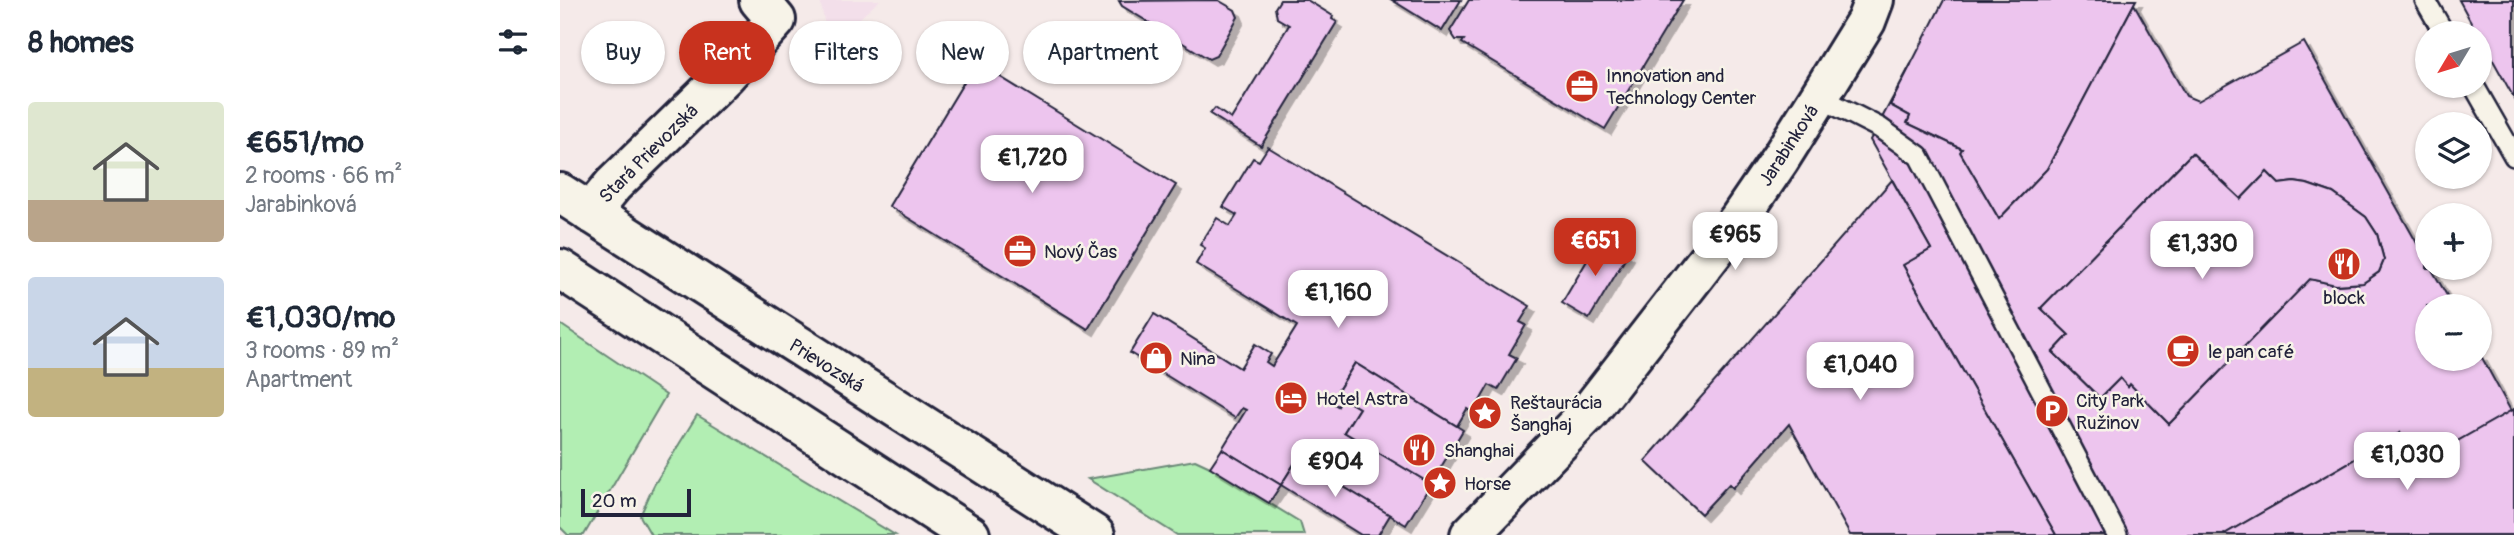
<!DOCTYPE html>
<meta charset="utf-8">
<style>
:root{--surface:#fff;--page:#f2f2f3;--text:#1f2937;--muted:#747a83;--accent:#c8321e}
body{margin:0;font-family:Pangolin,sans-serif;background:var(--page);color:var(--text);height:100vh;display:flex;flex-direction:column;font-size:26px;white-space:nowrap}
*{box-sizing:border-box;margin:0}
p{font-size:23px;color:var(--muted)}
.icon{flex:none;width:38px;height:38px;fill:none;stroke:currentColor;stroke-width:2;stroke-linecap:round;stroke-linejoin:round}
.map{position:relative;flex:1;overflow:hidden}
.side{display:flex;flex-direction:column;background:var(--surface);width:560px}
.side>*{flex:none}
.banner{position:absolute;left:21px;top:21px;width:665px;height:63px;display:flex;gap:14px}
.needle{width:46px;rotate:232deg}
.tools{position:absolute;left:1855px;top:21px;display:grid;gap:14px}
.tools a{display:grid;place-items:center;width:77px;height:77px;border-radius:50%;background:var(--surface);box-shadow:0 2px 5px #0004;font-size:35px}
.scale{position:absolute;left:21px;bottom:18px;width:110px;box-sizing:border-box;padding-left:7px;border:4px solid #22223b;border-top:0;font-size:19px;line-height:24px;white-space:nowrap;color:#22223b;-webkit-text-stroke:5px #f7f3e8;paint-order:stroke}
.price{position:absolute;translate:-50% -60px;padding:0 16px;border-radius:14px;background:#fff;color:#222;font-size:23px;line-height:46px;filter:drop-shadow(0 2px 4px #0008)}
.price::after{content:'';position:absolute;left:50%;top:42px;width:21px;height:16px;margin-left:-10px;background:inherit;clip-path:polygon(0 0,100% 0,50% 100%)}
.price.current{background:var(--accent);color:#fff}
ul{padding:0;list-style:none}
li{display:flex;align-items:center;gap:21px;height:175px;padding:0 28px}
li span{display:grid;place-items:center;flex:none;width:196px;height:140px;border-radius:7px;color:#555}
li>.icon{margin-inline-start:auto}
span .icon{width:84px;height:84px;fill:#fffc;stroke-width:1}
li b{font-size:30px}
h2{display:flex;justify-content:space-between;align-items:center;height:84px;padding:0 28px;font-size:30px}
.tag{padding:0 24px;border-radius:32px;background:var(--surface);box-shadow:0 2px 5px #0004;font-size:24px;line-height:63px}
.tag.current{background:var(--accent);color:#fff}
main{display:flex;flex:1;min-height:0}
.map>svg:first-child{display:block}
.built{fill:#f3dfea}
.green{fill:#b2eeb3;stroke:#6a8877;stroke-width:2}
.building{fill:#edc5ee;stroke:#22223b;stroke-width:2;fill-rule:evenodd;filter:url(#shadow)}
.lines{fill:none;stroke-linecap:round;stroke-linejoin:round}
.lane-casing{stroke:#22223b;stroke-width:24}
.street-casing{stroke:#22223b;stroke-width:44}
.primary-casing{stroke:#22223b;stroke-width:44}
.lane{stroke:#f7f3e8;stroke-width:19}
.street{stroke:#f7f3e8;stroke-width:38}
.primary{stroke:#f7f3e8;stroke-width:38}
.labels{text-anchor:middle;stroke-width:5;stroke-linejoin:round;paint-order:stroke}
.poi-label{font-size:19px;fill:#22223b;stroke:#f7f3e8;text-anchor:start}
.street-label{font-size:19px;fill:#22223b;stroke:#f7f3e8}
</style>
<main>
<section class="side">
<h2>8 homes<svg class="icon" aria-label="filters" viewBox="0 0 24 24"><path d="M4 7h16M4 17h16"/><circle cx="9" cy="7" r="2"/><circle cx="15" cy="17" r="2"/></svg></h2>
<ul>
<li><span style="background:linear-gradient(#dfe7d0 70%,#b9a48a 0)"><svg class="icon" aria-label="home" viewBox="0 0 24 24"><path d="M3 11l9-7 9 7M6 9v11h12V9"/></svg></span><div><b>€651/mo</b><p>2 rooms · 66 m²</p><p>Jarabinková</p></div></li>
<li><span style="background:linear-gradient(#c9d6e8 65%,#c2b280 0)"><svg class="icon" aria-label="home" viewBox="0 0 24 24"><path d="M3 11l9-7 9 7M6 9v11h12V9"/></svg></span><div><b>€1,030/mo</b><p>3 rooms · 89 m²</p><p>Apartment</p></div></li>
</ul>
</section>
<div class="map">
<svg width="1954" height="535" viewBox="0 0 1954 535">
<defs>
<filter id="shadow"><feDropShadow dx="6" dy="6" stdDeviation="0" flood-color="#0004"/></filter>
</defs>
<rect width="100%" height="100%" fill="#f5eae9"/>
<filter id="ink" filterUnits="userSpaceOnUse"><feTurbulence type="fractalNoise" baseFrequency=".0143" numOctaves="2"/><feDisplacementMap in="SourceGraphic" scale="14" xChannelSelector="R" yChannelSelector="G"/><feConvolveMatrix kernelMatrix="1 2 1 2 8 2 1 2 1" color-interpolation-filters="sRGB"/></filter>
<g filter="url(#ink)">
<polygon class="built" points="260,0 320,0 269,46"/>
<g class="green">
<polygon points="0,324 106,395 24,535 8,535 0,527"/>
<polygon points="137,415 335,535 91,535 80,516 94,485"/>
<polygon points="635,460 650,467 740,522 744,535 617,535 528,479"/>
</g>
<g class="building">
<polygon points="658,0 675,10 678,17 656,56 649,59 562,6 559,1"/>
<polygon points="720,0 747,0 773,16 772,19 777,22 701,146 650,114 655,108 671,119 729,25 717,18 715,8"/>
<polygon points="832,0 901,0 882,31"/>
<polygon points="909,0 1123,0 1045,129 902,43 904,40 896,40 890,31"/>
<polygon points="1384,0 1576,0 1487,169 1439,219 1400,152 1402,149 1347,123 1350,116 1330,105"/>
<polygon points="1899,0 1954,0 1954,98 1920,37 1920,33 1917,33"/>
<path d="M1574,4L1626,96L1638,101L1744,42L1867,261V268H1871L1893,306H1867V359H1920V354L1951,411L1857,464L1840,433L1663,535H1496L1343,265L1371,249L1310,140L1351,64L1330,105L1350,116L1347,123L1402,149L1400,152L1439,219L1487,169ZM1632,153L1681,199L1707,172L1719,184L1734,182L1747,184L1773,193L1806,217L1817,234L1824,260L1819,272L1803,283L1776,285L1750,279L1609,424L1570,384L1568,387L1560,378L1540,398L1493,352L1509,335L1481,308Z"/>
<polygon points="545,49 554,55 546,69 536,64"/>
<polygon points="416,62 616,185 528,329 329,206"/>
<polygon points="708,147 970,306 960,322 966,325 949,354 957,358 938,390 929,385 913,413 907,409 897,426 795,363 771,402 778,406 782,398 799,408 784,432 871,484 846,525 741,461 748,448 745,447 721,485 662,449 686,410 682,408 675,418 570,353 594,314 680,368 695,344 711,354 706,362 712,366 737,326 636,264 645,248 640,245 657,218 670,226 677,215 663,207 693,158 699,161"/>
<polygon points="1632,153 1681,199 1707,172 1719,184 1734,182 1747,184 1773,193 1806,217 1817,234 1824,260 1819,272 1803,283 1776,285 1750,279 1609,424 1570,384 1568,387 1560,378 1540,398 1493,352 1509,335 1481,308"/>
<polygon points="1332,180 1371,249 1343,265 1496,535 1290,535 1229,424 1173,488 1169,484 1141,514 1085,461"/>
<polygon points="1041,237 1068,254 1029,319 1002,303"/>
<polygon points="795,363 903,430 871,484 784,432 799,408 782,398 778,406 771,402"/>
<polygon points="1954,409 1954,535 1663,535 1840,433 1857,464"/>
<polygon points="745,447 748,448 741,461 830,515 818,535 801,535 721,485"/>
<polygon points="662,449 721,485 709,503 650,467"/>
</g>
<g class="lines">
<defs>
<g id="lane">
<polyline points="1865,0 1884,33"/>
<polyline points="1914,86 1954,156"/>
<polyline points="1259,97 1320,128 1359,156 1557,535"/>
</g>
<g id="street">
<polyline points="30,213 53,185 166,75 216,20 199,0"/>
<polyline points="910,535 1029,412 1179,219 1220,159 1259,97 1306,21 1314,0"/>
</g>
<g id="primary">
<polyline points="0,193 535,535"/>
<polyline points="0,269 410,535"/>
</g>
</defs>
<use href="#lane" class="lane-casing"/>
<use href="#street" class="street-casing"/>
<use href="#primary" class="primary-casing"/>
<use href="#lane" class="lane"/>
<use href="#street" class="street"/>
<use href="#primary" class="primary"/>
</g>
</g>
<defs>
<symbol id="office-disc" viewBox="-11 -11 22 22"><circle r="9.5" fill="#c8321e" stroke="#f7f3e8"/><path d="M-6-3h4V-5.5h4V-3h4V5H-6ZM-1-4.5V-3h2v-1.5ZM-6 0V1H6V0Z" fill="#fff"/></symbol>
<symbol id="restaurant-disc" viewBox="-11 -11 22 22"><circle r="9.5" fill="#c8321e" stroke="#f7f3e8"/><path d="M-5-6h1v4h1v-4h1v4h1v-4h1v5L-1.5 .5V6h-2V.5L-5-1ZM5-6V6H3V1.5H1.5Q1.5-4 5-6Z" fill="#fff"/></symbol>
<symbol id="cafe-disc" viewBox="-11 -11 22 22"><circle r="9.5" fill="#c8321e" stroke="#f7f3e8"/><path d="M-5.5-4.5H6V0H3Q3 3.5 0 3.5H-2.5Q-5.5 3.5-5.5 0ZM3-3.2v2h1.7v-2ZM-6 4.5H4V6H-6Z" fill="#fff"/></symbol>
<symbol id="shop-disc" viewBox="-11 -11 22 22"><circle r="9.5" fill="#c8321e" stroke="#f7f3e8"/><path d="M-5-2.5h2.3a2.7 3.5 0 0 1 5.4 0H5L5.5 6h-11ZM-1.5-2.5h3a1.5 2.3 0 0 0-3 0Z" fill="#fff"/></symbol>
<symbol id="hotel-disc" viewBox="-11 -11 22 22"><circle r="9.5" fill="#c8321e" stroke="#f7f3e8"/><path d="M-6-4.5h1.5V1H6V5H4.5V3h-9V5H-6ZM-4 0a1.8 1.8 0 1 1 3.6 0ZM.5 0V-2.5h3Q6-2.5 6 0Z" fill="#fff"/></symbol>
<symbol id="parking-disc" viewBox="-11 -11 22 22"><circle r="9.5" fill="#c8321e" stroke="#f7f3e8"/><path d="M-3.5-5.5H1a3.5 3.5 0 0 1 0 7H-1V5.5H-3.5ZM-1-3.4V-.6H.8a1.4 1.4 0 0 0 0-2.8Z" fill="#fff"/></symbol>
<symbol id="sight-disc" viewBox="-11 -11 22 22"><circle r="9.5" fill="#c8321e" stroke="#f7f3e8"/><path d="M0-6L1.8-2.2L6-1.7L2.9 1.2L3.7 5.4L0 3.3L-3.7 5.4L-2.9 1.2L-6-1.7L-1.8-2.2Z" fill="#fff"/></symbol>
</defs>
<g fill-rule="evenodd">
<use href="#office-disc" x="1003" y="67" width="38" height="38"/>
<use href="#office-disc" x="441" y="232" width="38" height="38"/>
<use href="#restaurant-disc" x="1765" y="245" width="38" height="38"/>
<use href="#cafe-disc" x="1604" y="332" width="38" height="38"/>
<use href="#shop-disc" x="577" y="339" width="38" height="38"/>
<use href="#hotel-disc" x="712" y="379" width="38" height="38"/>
<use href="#parking-disc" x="1473" y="392" width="38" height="38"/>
<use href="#sight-disc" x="906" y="394" width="38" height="38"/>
<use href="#restaurant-disc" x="840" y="431" width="38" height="38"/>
<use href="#sight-disc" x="861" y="464" width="38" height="38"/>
</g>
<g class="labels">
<g class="poi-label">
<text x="1046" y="82">Innovation and<tspan x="1046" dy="22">Technology Center</tspan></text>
<text x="484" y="258">Nový Čas</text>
<text x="1784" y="304" text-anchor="middle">block</text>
<text x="1648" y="358">le pan café</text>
<text x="620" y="365">Nina</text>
<text x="756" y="405">Hotel Astra</text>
<text x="1516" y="407">City Park<tspan x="1516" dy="22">Ružinov</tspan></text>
<text x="950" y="409">Reštaurácia<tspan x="950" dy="22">Šanghaj</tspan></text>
<text x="884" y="457">Shanghai</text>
<text x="904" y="490">Horse</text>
</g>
<g class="street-label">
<text transform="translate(1228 145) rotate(-57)" y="7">Jarabinková</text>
<text transform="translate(88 153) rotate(-45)" y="7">Stará Prievozská</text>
<text transform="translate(267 365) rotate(32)" y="7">Prievozská</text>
</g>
</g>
</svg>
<div class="tools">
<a><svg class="needle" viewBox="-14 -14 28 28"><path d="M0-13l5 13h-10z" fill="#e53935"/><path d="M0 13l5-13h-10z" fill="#747a83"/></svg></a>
<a><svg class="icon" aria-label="layers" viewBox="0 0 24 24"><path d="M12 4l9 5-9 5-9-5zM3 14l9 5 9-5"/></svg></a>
<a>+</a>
<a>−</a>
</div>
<div class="scale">20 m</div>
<b class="price" style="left:472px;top:195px">€1,720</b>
<b class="price" style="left:1175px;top:272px">€965</b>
<b class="price current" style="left:1035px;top:278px">€651</b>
<b class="price" style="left:1642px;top:281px">€1,330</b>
<b class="price" style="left:778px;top:330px">€1,160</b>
<b class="price" style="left:1300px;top:402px">€1,040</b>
<b class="price" style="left:1847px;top:492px">€1,030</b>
<b class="price" style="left:775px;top:499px">€904</b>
<div class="banner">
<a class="tag">Buy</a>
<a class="tag current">Rent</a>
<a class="tag">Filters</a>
<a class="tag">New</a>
<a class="tag">Apartment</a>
</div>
</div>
</main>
